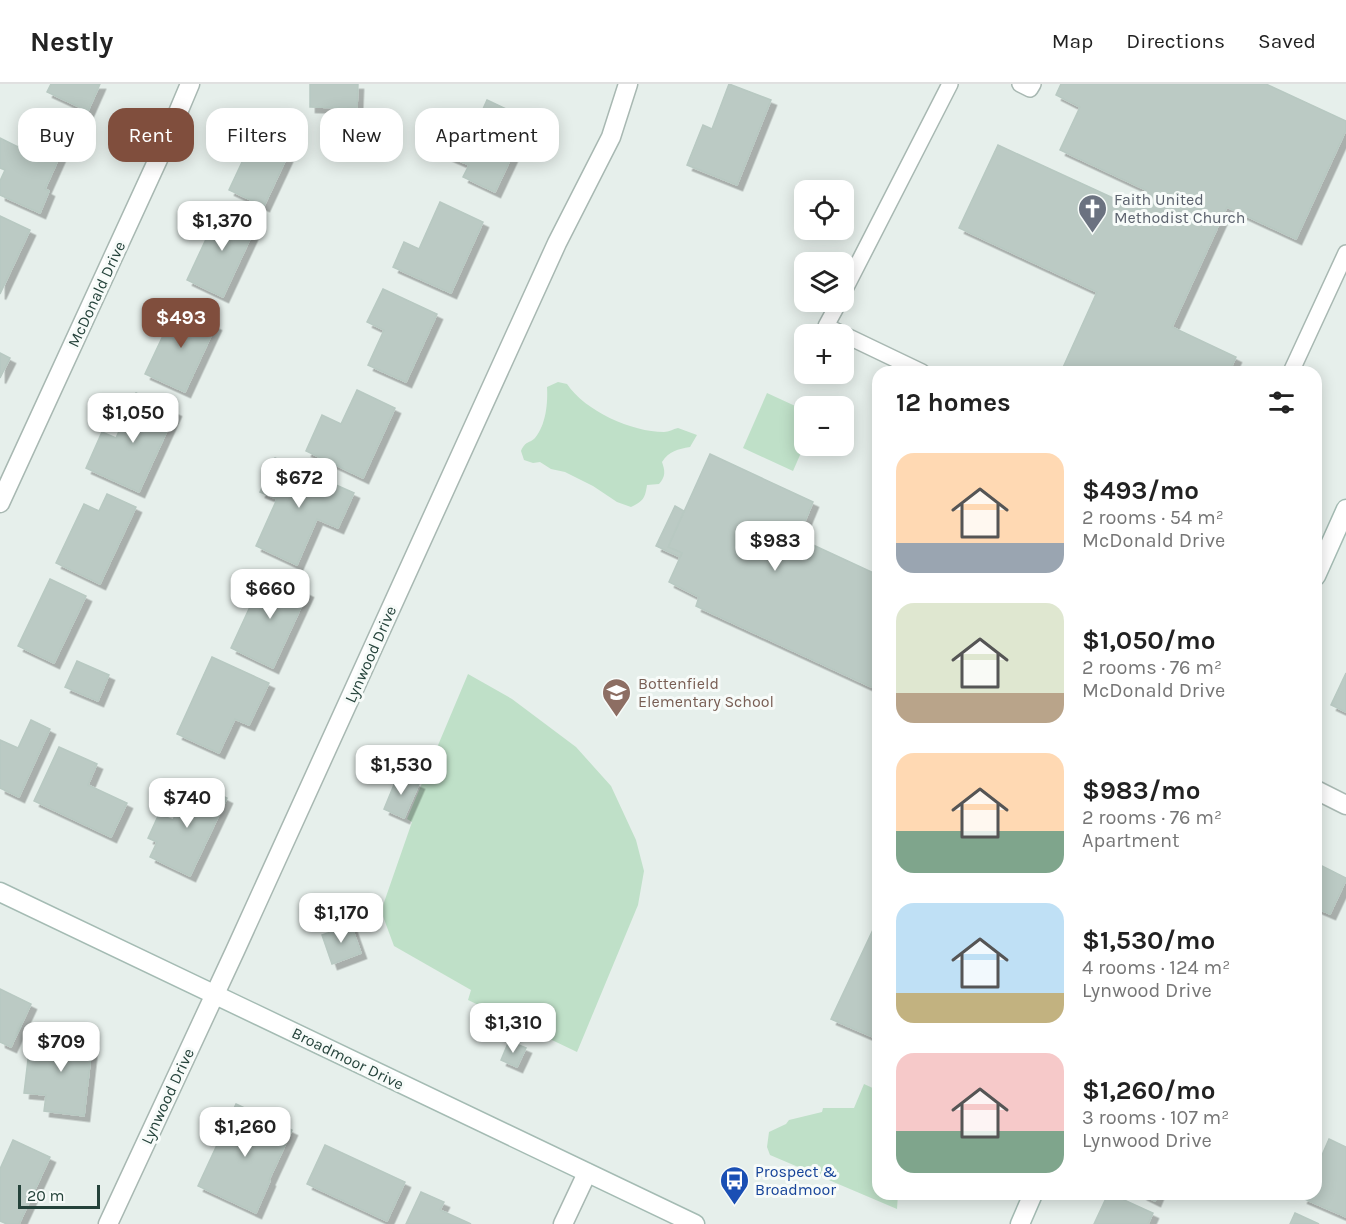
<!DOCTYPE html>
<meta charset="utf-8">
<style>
:root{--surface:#fff;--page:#f6f6f6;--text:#222;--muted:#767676;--line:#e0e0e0;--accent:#804e3d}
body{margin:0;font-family:Karla,sans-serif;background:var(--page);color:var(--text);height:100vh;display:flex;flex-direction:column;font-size:22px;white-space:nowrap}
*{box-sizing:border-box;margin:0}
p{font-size:20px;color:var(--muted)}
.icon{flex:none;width:33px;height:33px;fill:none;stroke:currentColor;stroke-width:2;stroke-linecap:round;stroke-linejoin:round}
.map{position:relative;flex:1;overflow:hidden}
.drawer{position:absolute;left:872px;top:282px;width:450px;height:834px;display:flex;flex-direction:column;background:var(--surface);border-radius:18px;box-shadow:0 3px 15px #0003}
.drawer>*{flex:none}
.guide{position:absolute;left:18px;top:24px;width:570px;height:54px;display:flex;gap:12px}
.buttons{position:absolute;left:794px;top:96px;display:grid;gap:12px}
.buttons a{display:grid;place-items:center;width:60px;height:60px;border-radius:12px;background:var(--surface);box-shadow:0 3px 15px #0003;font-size:30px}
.scale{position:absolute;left:18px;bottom:15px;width:82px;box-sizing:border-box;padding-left:6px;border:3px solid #24423a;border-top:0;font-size:16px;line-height:21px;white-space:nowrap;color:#24423a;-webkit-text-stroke:4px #f7fbf9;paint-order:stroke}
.price{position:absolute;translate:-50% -51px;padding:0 14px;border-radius:12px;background:#fff;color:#222;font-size:20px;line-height:39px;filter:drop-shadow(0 2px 3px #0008)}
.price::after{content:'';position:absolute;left:50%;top:36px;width:18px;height:14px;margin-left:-9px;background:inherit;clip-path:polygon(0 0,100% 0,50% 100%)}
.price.active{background:var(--accent);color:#fff}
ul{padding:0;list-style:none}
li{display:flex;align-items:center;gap:18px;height:150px;padding:0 24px}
li span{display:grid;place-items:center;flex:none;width:168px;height:120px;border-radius:18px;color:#555}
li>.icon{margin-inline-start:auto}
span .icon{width:72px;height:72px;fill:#fffc;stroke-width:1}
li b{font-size:26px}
h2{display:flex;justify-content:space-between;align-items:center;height:72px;padding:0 24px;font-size:26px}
.chip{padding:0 21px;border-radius:18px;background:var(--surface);box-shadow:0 3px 15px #0003;font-size:21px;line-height:54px}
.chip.active{background:var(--accent);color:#fff}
header{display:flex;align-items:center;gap:36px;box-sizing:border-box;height:84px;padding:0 30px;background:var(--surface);border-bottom:2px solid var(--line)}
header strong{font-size:28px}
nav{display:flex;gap:33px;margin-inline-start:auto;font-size:21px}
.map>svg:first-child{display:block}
.green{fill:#bfe0c8}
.building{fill:#bbcac4;stroke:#b8c9c2;stroke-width:1.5;filter:url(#shadow)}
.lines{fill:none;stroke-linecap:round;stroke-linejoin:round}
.lane-casing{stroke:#a8b8b2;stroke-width:18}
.street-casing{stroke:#a8b8b2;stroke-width:21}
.secondary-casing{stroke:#a4bbb3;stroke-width:21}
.lane{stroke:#fff;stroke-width:15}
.street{stroke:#fff;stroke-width:18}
.secondary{stroke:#fff;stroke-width:18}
.labels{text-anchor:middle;stroke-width:6;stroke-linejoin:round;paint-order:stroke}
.worship-label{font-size:16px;fill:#5b616d;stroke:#f7fbf9;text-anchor:start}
.street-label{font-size:16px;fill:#24423a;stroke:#f7fbf9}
.education-label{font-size:16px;fill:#785e54;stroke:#f7fbf9;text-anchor:start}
.transit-label{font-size:16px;fill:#164399;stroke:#f7fbf9;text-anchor:start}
</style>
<header>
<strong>Nestly</strong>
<nav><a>Map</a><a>Directions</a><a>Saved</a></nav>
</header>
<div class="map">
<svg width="1346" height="1140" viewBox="0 0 1346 1140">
<defs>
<filter id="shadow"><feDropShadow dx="5.5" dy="5.5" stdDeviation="0" flood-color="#0004"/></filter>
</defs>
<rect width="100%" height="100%" fill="#e6efeb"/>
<g class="green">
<path d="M558,298L567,300C585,327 632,348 664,348C669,348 673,345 678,344L697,351L690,363C678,365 669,367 662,378C665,387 666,392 659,400L647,401C645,415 643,417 631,423L617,418L593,402L565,388L551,385L540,378L533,379L524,376L521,367C526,356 529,360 535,354C546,341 548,319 547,303Z"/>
<polygon points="767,309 804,326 804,362 793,387 743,364"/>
<polygon points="468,590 512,615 576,663 611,702 636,756 644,787 638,821 577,968 468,916 471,906 394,862 381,827 412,738 407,735"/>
<polygon points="864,1000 877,1006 878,1110 898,1110 897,1125 770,1071 767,1063 769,1048 786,1040 789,1036 822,1028 823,1024 854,1024"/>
</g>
<g class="building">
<polygon points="51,0 100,0 88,27 47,8"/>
<polygon points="310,0 358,0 357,24 310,23"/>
<polygon points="729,0 771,16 737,101 687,81 703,41 712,45"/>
<polygon points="1061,0 1266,0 1346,37 1346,46 1296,155 1227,123 1172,243 1236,273 1229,288 1061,288 1097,208 959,144 998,61 1137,125 1146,106 1060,66 1080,23 1056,11"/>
<polygon points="487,16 529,36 495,108 463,93 469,81 432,65 447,33 474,45"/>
<polygon points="265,29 300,45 264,122 229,106"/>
<polygon points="30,37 68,54 45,105 49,107 40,129 0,111 0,97 5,86 0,84 0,54 18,63"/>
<polygon points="440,118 483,138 451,209 393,183 404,158 419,165"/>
<polygon points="221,123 257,140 223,213 187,196"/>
<polygon points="0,132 30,146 0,210"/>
<polygon points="383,205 437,230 406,298 368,281 384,246 367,238"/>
<polygon points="177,222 216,241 185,308 145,290"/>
<polygon points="0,269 10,274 0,294"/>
<polygon points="357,306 395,324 363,394 306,367 322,331 341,340"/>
<polygon points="136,309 176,327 139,408 86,384 102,348 116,354"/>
<polygon points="710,370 813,418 798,454 878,491 878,606 696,522 699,513 669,498 682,469 668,463"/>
<polygon points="275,374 354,409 338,444 317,435 297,481 256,462 277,415 260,408"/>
<polygon points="107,410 136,423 100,500 56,479 84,420 99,427"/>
<polygon points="675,422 684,427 668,463 682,469 680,473 656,462"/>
<polygon points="266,488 308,508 273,584 231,564"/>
<polygon points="50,495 86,512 54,579 18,562"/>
<polygon points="212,573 269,599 249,641 235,635 219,669 177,650"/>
<polygon points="77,577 109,591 98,617 65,603"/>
<polygon points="1346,589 1346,628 1331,621"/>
<polygon points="31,636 50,645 19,713 0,704 0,656 18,664"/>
<polygon points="59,663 97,680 88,701 127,719 111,753 34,717"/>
<polygon points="398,691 419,700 404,734 384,725"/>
<polygon points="191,697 227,714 190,792 150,773 157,758 148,754 159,730 173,736"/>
<polygon points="1316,779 1346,794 1346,796 1330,830 1316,824"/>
<polygon points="878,835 878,955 831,935"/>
<polygon points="351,841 361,869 332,880 322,851"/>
<polygon points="0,905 31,920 11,963 0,958"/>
<polygon points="47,948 93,953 84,1032 44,1027 46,1011 24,1009 29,967 44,969"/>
<polygon points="509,957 526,964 517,983 501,976"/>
<polygon points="236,1020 292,1046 269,1096 270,1097 256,1129 198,1102"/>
<polygon points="1329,1055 1346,1063 1346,1133 1302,1114 1304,1110 1316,1110 1316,1085"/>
<polygon points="13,1056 50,1073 19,1140 7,1140 0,1137 0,1085"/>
<polygon points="325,1061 405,1098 387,1137 307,1100"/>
<polygon points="421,1108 444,1118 440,1126 471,1140 406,1140"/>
<polygon points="1108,1110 1111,1110 1153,1129 1148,1140 1094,1140"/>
<polygon points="1141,1110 1158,1110 1155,1117"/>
<polygon points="1295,1129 1319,1140 1290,1140"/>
</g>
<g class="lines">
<defs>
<g id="lane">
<polyline points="1020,0 1030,5 1033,0"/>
<polyline points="843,209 950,0"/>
<polyline points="839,218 826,242 922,288"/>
<polyline points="1291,288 1346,169"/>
</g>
<g id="street">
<polyline points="0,419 160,71 190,0"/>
<polyline points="1316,706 1346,721"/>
<polyline points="108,1140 235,867 557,159 611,53 628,0"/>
<polyline points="563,1140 587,1089"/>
</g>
<g id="secondary">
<polyline points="1316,492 1346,425"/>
<polyline points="0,808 695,1140"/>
<polyline points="1020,1140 1033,1110"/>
</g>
</defs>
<use href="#lane" class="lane-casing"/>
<use href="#street" class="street-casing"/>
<use href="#secondary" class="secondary-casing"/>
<use href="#lane" class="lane"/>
<use href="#street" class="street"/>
<use href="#secondary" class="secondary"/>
</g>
<defs>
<symbol id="church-pin" viewBox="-11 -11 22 30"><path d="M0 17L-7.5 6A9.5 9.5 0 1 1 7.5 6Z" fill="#6b7280" stroke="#f7fbf9"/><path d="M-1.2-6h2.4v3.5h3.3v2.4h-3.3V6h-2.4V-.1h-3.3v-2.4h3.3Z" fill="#fff"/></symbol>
<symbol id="school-pin" viewBox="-11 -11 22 30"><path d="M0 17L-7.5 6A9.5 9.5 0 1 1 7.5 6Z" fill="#8d6e63" stroke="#f7fbf9"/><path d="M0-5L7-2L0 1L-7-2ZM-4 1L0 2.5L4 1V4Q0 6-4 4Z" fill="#fff"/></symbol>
<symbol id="bus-pin" viewBox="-11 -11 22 30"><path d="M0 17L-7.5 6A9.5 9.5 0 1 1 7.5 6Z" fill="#1a4fb4" stroke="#f7fbf9"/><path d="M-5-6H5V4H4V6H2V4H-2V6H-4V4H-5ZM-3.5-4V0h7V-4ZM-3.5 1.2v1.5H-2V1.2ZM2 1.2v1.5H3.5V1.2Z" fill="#fff"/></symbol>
</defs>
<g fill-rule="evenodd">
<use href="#church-pin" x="1076" y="108" width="33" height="45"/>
<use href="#school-pin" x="600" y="592" width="33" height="45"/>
<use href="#bus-pin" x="718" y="1080" width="33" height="45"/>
</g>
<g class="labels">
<g class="worship-label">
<text x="1114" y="121">Faith United<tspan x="1114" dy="18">Methodist Church</tspan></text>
</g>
<g class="street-label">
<text transform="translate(96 210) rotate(-65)" y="6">McDonald Drive</text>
<text transform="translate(370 570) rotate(-66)" y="6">Lynwood Drive</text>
<text transform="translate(348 974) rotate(26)" y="6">Broadmoor Drive</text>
<text transform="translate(167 1012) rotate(-65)" y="6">Lynwood Drive</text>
</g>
<g class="education-label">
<text x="638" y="605">Bottenfield<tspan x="638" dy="18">Elementary School</tspan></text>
</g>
<g class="transit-label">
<text x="755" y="1093">Prospect &amp;<tspan x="755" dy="18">Broadmoor</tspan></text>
</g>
</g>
</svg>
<div class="buttons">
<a><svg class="icon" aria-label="locate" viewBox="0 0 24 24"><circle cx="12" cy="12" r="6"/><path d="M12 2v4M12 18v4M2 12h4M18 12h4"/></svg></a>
<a><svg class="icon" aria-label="layers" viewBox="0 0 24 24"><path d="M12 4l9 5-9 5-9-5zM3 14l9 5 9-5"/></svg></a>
<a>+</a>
<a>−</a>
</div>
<div class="scale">20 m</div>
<b class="price" style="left:222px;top:168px">$1,370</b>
<b class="price active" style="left:181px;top:265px">$493</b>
<b class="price" style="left:133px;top:360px">$1,050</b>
<b class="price" style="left:299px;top:425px">$672</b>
<b class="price" style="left:775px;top:488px">$983</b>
<b class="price" style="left:270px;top:536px">$660</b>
<b class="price" style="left:401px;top:712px">$1,530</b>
<b class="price" style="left:187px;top:745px">$740</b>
<b class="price" style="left:341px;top:860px">$1,170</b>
<b class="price" style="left:513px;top:970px">$1,310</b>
<b class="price" style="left:61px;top:989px">$709</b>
<b class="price" style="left:245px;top:1074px">$1,260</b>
<div class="guide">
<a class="chip">Buy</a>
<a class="chip active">Rent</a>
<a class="chip">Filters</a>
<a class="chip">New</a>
<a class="chip">Apartment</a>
</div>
<section class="drawer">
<h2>12 homes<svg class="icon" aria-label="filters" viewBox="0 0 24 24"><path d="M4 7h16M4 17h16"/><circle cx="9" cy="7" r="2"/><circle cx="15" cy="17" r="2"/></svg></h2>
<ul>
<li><span style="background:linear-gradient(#ffd9b3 75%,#9aa5b1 0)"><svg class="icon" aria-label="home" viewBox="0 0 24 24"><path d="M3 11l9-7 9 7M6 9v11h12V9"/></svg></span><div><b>$493/mo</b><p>2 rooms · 54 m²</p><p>McDonald Drive</p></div></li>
<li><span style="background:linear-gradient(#dfe7d0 75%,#b9a48a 0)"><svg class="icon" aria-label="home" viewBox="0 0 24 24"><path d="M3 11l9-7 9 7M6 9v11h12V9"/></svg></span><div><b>$1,050/mo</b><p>2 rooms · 76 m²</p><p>McDonald Drive</p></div></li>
<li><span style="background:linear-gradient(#ffd9b3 65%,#7fa58c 0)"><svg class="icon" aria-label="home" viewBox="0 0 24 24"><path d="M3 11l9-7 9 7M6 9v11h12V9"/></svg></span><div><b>$983/mo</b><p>2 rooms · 76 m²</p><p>Apartment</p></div></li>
<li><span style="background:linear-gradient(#bfe0f5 75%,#c2b280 0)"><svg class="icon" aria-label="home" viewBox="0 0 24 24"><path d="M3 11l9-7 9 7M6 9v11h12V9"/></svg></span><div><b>$1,530/mo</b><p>4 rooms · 124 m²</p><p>Lynwood Drive</p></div></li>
<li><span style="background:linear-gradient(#f6c9c9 65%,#7fa58c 0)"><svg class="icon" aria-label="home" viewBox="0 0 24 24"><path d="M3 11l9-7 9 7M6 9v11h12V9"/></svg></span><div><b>$1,260/mo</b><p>3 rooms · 107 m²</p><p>Lynwood Drive</p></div></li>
</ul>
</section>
</div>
